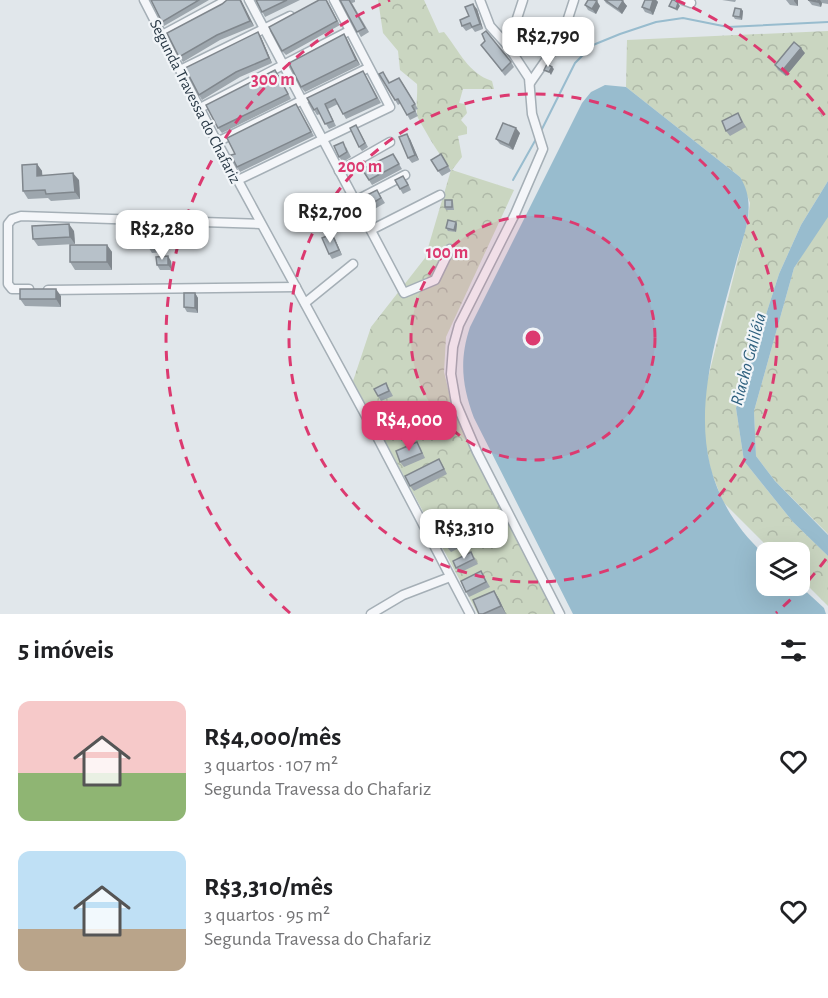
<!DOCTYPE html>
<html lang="pt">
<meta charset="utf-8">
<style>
:root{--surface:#fff;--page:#f2f2f2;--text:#202124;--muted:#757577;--accent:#dc3a70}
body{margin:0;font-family:"Alegreya Sans",sans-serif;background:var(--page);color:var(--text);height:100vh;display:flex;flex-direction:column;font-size:22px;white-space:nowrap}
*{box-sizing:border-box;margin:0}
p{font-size:20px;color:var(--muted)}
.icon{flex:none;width:33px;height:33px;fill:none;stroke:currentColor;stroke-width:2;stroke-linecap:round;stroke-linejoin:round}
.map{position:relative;height:614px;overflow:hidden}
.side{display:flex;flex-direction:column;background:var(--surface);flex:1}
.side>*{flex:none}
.fabs{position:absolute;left:756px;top:542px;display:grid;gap:12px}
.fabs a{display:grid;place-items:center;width:54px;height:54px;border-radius:12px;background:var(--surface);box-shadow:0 6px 24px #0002;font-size:30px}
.price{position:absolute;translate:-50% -51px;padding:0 14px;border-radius:12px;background:#fff;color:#222;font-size:20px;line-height:39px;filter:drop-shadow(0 2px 3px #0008)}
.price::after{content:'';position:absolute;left:50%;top:36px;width:18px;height:14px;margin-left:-9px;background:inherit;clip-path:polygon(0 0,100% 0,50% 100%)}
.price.active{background:var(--accent);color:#fff}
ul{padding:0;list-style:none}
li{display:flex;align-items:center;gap:18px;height:150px;padding:0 18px}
li span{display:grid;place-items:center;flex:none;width:168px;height:120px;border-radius:12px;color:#555}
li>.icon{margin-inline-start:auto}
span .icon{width:72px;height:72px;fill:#fffc;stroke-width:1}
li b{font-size:26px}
h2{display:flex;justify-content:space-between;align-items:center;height:72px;padding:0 18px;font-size:26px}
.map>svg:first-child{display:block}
.forest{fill:url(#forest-crowns)}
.water{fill:#98bcce}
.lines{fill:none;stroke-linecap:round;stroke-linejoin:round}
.stream{stroke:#98bcce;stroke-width:2}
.minor-casing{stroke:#a5afb6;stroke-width:11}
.minor{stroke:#f4f6f9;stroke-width:8}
.wall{fill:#9da6ad}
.shaded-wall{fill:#80878d}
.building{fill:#b7c1c9;stroke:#80878d;stroke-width:1.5}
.ring{fill:none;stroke:#dc3a70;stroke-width:3;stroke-dasharray:10 8}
.labels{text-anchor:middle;stroke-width:4.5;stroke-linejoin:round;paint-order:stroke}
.street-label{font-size:16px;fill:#273744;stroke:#f1f5f8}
.water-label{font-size:18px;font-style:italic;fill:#2d5f7d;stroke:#f1f5f8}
.centre{fill:#dc3a70;stroke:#f1f5f8;stroke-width:3}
.ring-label{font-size:18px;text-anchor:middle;font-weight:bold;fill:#dc3a70;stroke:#f1f5f8;stroke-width:4.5;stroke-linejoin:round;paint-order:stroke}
</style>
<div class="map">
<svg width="828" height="614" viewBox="0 0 828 614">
<defs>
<pattern id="forest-crowns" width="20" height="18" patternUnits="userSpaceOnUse" patternTransform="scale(1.5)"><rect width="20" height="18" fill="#cad6c1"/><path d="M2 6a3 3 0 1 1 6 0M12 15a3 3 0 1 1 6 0" fill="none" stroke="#aeb8a7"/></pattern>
</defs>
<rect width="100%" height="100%" fill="#e1e7eb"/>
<g class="forest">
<path d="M378,0H424L439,33L444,32C460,52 468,73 492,81L494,89H463L459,103L465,104L467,113L461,120L467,127V134L458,136L462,157L452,170L514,190L446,337L444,372L453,409L561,614H478L353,381L371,327L425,258L451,170C438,153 428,136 418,118C415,111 418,93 417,84L400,70L398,51L383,33Z"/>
<polygon points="828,31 828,181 801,225 779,274 736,408 744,461 793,522 828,556 828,606 800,578 800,552 773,552 723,502 711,471 704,438 704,394 748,219 750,203 740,177 626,87 627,40"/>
<polygon points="828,212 828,534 775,481 756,456 754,411 794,268"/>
</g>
<g class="water">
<path d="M605,85L626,87L740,177C757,204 745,231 737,259C708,367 671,469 766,556V585H799L824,608L826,614H573L474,418C462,386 459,360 470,327L582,103L591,92Z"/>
<polygon points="828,181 828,217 794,268 754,411 756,456 775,481 828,535 828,556 793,522 744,461 736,408 779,274 801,225"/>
</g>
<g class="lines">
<g class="stream">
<polyline points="541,131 575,63 593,45 620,34 656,22 683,18 728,27 828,22"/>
<polyline points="513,180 536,139"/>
</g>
<defs>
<g id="minor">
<polyline points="144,0 217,142 372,427 470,614"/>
<polyline points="249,0 404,293 435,280 450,249"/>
<polyline points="480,0 490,26 508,46 529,78 532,114 543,149 515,214 459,325 453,347 451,374 456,403 477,452 560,614"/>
<polyline points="683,0 691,3"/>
<polyline points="162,35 227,0"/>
<polyline points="508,46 523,0"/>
<polyline points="180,70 290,16"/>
<polyline points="530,83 562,37 574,0"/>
<polyline points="200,108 349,31"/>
<polyline points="217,142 368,68"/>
<polyline points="339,171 390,142"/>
<polyline points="238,180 390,107 334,0"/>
<polyline points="355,201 405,175"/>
<polyline points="371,230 440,195"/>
<polyline points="29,289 12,289 8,284 8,224 12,219 21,216 260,224"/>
<polyline points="48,290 296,287"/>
<polyline points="305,303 353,264"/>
<polyline points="371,614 403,595 450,577"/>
</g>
</defs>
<use href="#minor" class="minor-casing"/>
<use href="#minor" class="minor"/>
</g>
<g class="wall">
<polygon points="151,0 209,0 164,26"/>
<polygon points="227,0 241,0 254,26 220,40 183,62 179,57 222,4"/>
<polygon points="256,0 300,0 265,17"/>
<polygon points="327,0 340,25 286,55 282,51"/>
<polygon points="340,0 355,0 355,2 352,3 369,32 361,37"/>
<polygon points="604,0 621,0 627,6 622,14 606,3"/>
<polygon points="645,0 656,0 658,2 653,15 645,12 642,7"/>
<polygon points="722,0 736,0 735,2"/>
<polygon points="786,0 798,0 798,6 790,5"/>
<polygon points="808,0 828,0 828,4 822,3 821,7 812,5"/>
<polygon points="585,5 600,6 596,14 588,10"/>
<polygon points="477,9 483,29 475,32 472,28 466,31 462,26 469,16"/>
<polygon points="741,9 743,11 742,20 735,19 733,16"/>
<polygon points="557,29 552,40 540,35 536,30"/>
<polygon points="344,34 347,39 360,65 305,92 301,87"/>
<polygon points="261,37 272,63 240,77 202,100 199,95"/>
<polygon points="485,50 511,62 514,67 505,76"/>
<polygon points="805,53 786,76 778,70 775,65"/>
<polygon points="363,71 381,103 346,119 338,104 328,109 336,126 329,129 320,114 317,115 314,110"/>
<polygon points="279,75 291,99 222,133 218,128"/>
<polygon points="387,77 390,83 402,82 418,109 415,110 418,116 410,120 401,103 398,105 395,100"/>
<polygon points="299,109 314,136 240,172 237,167 235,154"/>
<polygon points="738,113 746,127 730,136 726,131"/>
<polygon points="356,125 368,147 362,151 359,147"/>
<polygon points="520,133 513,150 500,144 496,139"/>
<polygon points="410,139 419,160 412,163 408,158"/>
<polygon points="346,147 351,157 343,162 339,157"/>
<polygon points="393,154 402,169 372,185 362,169"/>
<polygon points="441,154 451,171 442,176 438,171"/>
<polygon points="37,164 42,171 42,175 79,180 80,199 51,201 48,198 28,199 23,191"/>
<polygon points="407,181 411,190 403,194 400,189"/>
<polygon points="377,190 385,203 371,211 363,197"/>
<polygon points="452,200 453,202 454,210 446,210 445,207"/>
<polygon points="456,222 457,224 456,232 448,231 446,228"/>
<polygon points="74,231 75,244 38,246 33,239"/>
<polygon points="160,232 163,252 152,253 149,248"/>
<polygon points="332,234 335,239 342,255 332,259 329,254"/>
<polygon points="107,245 112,252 112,270 75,270 70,262"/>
<polygon points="171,261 172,270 160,270 157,265"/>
<polygon points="195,293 198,298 198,313 187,312 184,307"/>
<polygon points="61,296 61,307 25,306 20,299"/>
<polygon points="386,383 393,396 381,401 378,396"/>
<polygon points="398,416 403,425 385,435 381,430"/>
<polygon points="420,447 425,458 404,467 400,462"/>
<polygon points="442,464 447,474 414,491 410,486"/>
<polygon points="460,527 469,543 451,552 447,547"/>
<polygon points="474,557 478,564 459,573 456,568"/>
<polygon points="481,571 490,587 469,597 466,592"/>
<polygon points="494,591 499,599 506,614 479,614"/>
</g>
<g class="shaded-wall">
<polygon points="240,0 241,0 254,26 250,21"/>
<polygon points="653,0 656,0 658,2 653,15 650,10"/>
<polygon points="794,0 798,0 798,6 794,1"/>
<polygon points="818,0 820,0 822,3 821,7 818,2"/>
<polygon points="597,1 600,6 596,14 592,9"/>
<polygon points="623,1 627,6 622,14 618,9"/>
<polygon points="678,3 680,6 677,11 676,9"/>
<polygon points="473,4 477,9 483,29 480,24"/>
<polygon points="741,9 743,11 742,20 740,17"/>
<polygon points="553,24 557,29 552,40 549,35"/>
<polygon points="258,32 261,37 272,63 269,58"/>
<polygon points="344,34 347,39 360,65 356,60"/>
<polygon points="565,46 567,49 564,55 562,53"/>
<polygon points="801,48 805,53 786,76 782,71"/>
<polygon points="552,67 554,69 551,75 549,72"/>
<polygon points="516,128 520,133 513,150 509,145"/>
<polygon points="407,134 410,139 419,160 415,155"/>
<polygon points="37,164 42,171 43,183 37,176"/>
<polygon points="73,173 79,180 80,199 75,192"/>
<polygon points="456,222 457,224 456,232 454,230"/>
<polygon points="69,224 74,231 75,244 70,237"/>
<polygon points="157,227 160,232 163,252 159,247"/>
<polygon points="332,234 335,239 342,255 339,250"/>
<polygon points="107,245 112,252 112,270 107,262"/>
<polygon points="168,256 171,261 172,270 168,265"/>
<polygon points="56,289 61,296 61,307 56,299"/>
<polygon points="195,293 198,298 198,313 195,308"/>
<polygon points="494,591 499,599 506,614 501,606"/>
</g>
<g class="building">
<polygon points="151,0 199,0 162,22"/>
<polygon points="227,0 240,0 250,21 217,35 179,57 167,33 222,4"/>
<polygon points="256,0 287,0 262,12"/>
<polygon points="319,0 326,0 337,21 282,51 269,27"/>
<polygon points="340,0 349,0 365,28 357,32"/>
<polygon points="588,0 594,0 597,1 592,9 585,5"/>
<polygon points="605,0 621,0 623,1 618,9"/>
<polygon points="645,0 653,0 650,10 642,7"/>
<polygon points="672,0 674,0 678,3 676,9 669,6"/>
<polygon points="808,0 818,0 818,2"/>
<polygon points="473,4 480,24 472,27 470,23 462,26 460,20 469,16 465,7"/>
<polygon points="735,8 741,9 740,17 733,16"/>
<polygon points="540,19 553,24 549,35 536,30"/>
<polygon points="486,31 511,62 502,71 481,45 485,41 482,34"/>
<polygon points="258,32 269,58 236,72 199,95 185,68"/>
<polygon points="344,34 356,60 301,87 289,63"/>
<polygon points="794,42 801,48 782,71 775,65"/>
<polygon points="561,45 565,46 562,53 557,51"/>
<polygon points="547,64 552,67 549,72 544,70"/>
<polygon points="275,70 288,94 218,128 206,105"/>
<polygon points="363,71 377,98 343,114 335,99 325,104 333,121 325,124 317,108 314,110 307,98"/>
<polygon points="383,72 389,83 399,78 415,104 412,106 415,111 407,115 398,99 395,100 379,74"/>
<polygon points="296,104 311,132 237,167 231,155 235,154 227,138"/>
<polygon points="738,113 742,122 726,131 722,121"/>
<polygon points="503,123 516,128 509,145 496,139"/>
<polygon points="356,125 365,143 359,147 350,128"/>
<polygon points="407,134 415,155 408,158 399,137"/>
<polygon points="343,142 347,152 339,157 334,146"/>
<polygon points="393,154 399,164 369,180 362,169"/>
<polygon points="441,154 448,166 438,171 431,160"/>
<polygon points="37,164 37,176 73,173 75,192 46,194 45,190 23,191 22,165"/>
<polygon points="403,176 408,185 400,189 395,180"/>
<polygon points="377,190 381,198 368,206 363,197"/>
<rect x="445" y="200" width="7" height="7"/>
<polygon points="448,220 456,222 454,230 446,228"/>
<polygon points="69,224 70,237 33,239 32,226"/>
<polygon points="157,227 159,247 149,248 146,228"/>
<polygon points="332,234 339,250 329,254 322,238"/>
<rect x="70" y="245" width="37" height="17"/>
<polygon points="168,256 168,265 157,265 156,257"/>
<rect x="20" y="289" width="36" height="10"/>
<polygon points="184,293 195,293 195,308 184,307"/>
<polygon points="386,383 389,391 378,396 374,389"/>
<polygon points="395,411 400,420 381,430 377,421"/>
<polygon points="417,442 422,453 400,462 396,451"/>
<polygon points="439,459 444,469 410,486 405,476"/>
<polygon points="460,527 465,538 447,547 442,537"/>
<polygon points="471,552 474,559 456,568 453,561"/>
<polygon points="481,571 486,582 466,592 461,581"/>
<polygon points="494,591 501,606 483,614 479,614 473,600"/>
</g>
<circle cx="533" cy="338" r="122" fill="#dc3a70" fill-opacity=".12"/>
<g class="ring">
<circle cx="533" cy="338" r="122"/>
<circle cx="533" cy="338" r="244"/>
<path d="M826 559A367 367 0 0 1 776 613M290 613A367 367 0 0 1 390 0M676 0A367 367 0 0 1 826 117"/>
</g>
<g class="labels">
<g class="street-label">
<text transform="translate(196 101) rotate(63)" y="6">Segunda Travessa do Chafariz</text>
</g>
<g class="water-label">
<text transform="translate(748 359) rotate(-75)" y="6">Riacho Galiléia</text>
</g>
</g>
<circle cx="533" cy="338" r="9" class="centre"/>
<g class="ring-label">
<text x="273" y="85">300 m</text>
<text x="360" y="172">200 m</text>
<text x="447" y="258">100 m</text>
</g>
</svg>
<div class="fabs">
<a><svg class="icon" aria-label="layers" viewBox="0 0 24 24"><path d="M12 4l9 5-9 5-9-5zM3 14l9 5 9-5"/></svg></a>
</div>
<b class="price" style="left:548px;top:68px">R$2,790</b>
<b class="price" style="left:330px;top:244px">R$2,700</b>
<b class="price" style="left:162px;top:261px">R$2,280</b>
<b class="price active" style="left:409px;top:452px">R$4,000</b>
<b class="price" style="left:464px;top:560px">R$3,310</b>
</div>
<section class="side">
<h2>5 imóveis<svg class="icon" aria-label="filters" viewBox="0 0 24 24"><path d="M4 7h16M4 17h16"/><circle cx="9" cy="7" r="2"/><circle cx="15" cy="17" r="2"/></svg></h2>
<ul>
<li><span style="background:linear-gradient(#f6c9c9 60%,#8fb573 0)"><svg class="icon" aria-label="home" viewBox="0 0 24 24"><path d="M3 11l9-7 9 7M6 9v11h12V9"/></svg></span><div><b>R$4,000/mês</b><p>3 quartos · 107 m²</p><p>Segunda Travessa do Chafariz</p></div><svg class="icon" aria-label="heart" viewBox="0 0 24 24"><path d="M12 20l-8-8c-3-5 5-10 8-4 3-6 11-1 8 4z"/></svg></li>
<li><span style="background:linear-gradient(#bfe0f5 65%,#b9a48a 0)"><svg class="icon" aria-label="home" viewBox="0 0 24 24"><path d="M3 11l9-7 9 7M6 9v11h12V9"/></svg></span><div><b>R$3,310/mês</b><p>3 quartos · 95 m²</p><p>Segunda Travessa do Chafariz</p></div><svg class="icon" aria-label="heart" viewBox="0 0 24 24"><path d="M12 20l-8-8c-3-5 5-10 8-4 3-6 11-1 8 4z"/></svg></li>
</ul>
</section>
